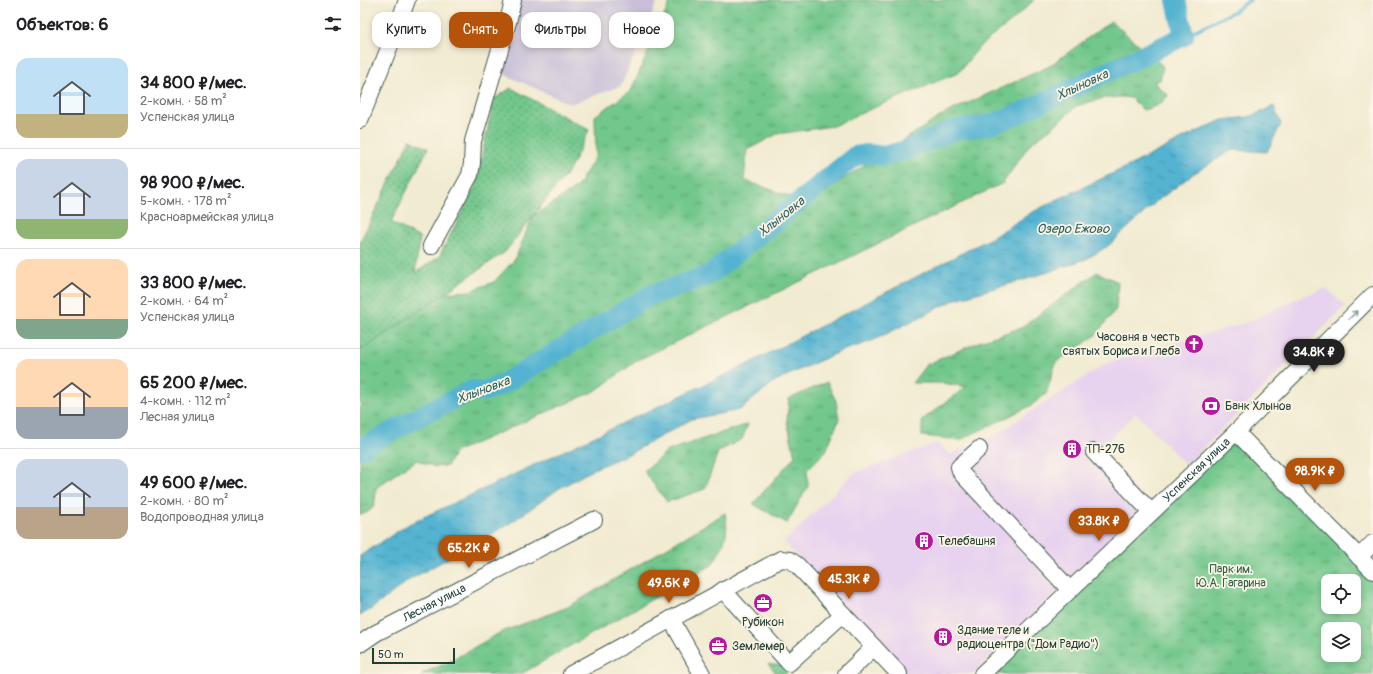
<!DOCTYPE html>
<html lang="ru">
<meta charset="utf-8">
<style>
:root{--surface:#fff;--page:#f6f6f6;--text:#202124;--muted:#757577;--line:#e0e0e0;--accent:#b45309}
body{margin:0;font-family:Pangolin,sans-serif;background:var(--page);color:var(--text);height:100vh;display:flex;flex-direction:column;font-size:15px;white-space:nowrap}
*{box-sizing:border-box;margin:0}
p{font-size:13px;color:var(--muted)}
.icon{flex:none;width:22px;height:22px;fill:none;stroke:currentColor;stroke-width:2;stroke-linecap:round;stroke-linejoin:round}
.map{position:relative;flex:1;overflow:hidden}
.panel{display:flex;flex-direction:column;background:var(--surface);width:360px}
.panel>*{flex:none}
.guide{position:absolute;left:12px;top:12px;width:380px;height:36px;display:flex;gap:8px}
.buttons{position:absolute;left:961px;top:574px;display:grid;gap:8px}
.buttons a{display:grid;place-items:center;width:40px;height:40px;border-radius:8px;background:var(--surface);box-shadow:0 2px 6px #0003;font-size:20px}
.scale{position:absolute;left:12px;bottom:10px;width:83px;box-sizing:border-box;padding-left:4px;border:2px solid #1f3d34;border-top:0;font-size:11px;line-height:14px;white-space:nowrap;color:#1f3d34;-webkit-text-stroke:3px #fcf5e5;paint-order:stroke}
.price{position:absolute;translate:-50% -34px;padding:0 9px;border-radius:14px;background:var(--accent);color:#fff;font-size:13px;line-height:26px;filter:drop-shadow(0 1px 2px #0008)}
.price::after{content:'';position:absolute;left:50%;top:24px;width:12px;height:9px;margin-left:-6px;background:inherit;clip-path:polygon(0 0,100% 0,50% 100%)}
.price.selected{background:#222;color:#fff}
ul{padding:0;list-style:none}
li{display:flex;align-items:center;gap:12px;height:100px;padding:0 16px}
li+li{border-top:1px solid var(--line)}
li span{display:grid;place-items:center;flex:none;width:112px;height:80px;border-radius:12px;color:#555}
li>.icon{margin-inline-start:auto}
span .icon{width:48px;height:48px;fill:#fffc;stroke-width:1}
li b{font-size:17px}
h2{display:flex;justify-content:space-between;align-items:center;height:48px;padding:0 16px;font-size:17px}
.tag{padding:0 14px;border-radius:12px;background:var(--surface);box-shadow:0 2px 6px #0003;font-size:14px;line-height:36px}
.tag.selected{background:var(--accent);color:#fff}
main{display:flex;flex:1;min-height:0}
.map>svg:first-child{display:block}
.built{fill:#e7d2ef}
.industrial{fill:#c8bfd8}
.grass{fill:url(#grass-tufts);stroke:#488260;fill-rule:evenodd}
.garden{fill:url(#garden-dots);stroke:#488260}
.water{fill:url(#water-ripples);stroke:#387882}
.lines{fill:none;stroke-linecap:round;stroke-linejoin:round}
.stream{stroke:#52b3d1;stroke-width:3.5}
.river{stroke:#52b3d1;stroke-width:20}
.minor-casing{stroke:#3e574c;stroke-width:18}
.minor{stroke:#fff;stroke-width:16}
.oneway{stroke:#8f9e9a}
.labels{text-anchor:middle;stroke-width:3.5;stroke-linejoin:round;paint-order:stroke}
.poi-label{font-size:12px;fill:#1f3d34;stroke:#fcf5e5;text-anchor:start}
.street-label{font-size:12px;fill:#1f3d34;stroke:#fcf5e5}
.park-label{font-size:12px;fill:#34604a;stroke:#fcf5e5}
.water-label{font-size:13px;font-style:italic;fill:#2e6063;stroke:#fcf5e5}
</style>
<main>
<section class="panel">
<h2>Объектов: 6<svg class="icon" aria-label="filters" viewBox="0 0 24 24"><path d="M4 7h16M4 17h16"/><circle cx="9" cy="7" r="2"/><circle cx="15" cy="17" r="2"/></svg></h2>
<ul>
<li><span style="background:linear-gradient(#bfe0f5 70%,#c2b280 0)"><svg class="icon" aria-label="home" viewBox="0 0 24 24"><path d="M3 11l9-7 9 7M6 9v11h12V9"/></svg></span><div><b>34 800 ₽/мес.</b><p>2-комн. · 58 m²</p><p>Успенская улица</p></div></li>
<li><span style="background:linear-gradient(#c9d6e8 75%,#8fb573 0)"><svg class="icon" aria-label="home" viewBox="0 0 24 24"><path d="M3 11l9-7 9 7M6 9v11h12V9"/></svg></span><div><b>98 900 ₽/мес.</b><p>5-комн. · 178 m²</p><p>Красноармейская улица</p></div></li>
<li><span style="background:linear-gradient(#ffd9b3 75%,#7fa58c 0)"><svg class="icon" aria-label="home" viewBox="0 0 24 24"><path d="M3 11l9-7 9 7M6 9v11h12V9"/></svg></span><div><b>33 800 ₽/мес.</b><p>2-комн. · 64 m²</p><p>Успенская улица</p></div></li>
<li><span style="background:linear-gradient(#ffd9b3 60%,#9aa5b1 0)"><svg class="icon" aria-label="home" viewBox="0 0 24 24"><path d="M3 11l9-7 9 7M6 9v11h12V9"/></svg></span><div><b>65 200 ₽/мес.</b><p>4-комн. · 112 m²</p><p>Лесная улица</p></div></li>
<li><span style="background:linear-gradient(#c9d6e8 60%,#b9a48a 0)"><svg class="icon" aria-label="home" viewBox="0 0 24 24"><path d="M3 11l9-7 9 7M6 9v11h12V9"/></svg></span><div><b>49 600 ₽/мес.</b><p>2-комн. · 80 m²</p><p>Водопроводная улица</p></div></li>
</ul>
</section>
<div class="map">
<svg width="1013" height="674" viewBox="0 0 1013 674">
<defs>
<pattern id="grass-tufts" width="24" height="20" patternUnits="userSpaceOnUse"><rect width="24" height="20" fill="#72c78c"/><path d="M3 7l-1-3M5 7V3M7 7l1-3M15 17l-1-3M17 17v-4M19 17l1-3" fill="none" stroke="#5da373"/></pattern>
<pattern id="garden-dots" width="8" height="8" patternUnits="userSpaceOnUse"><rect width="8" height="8" fill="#72c78c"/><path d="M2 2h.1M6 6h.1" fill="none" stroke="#5da373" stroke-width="1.8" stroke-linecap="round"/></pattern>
<pattern id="water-ripples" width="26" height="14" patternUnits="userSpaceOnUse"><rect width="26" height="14" fill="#52b3d1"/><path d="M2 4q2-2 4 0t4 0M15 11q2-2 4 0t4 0" fill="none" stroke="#4393aa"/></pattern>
</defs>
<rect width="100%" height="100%" fill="#fcf5e5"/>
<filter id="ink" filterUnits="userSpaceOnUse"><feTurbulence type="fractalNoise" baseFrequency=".025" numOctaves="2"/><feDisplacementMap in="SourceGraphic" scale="8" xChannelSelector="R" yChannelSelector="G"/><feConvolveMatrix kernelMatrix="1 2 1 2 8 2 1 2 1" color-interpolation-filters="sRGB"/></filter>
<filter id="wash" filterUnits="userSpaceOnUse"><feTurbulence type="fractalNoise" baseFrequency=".012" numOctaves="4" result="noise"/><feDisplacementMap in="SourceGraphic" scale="16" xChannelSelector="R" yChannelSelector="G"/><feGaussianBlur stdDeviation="0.9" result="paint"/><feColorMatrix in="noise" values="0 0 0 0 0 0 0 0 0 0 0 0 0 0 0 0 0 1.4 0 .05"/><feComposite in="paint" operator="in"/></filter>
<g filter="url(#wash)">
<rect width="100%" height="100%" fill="#f1ebd1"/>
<polygon class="built" points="966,288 985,306 826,465 776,413 738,451 788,503 613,674 547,674 424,542 494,473 577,443 590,454 635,435 747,363 888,322 936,299"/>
<polygon class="industrial" points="160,0 298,0 261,86 210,104 139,72"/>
<g class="grass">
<path d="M311,0H674L653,20L621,45L598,73L520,105L473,126L417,134L387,150L384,180L434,198L477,183L586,113L690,66L751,21L803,66L800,80L795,81V84L808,95C802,105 794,107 783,110L771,98L762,97L744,98L716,106L694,126L670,144L643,183L278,360L235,391L95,452L87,466L75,467L57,460L38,472L16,488C15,503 16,511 0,515V343L81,293L110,291L134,282L155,259L173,216L217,187L236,156L235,116L271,91Z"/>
<polygon points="737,272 758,282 756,309 735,336 696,362 686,394 670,406 600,440 562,436 562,420 606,387 582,383 552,383 566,365 623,340 661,328"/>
<polygon points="467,382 476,401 479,419 466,451 447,470 448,486 427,523 393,504 435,456 427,421 429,399"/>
<polygon points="388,424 382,439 358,452 345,489 307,502 284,471 307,451"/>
<path d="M879,442L1013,571V674H629L868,444ZM968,581H994V607H968ZM968,629H994V655H968Z"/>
<path d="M365,513C370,536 363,546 352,565L161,674H61L89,662L139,633L208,607Z"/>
<polygon points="408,664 433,667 425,674 417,674"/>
</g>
<polygon class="garden" points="151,88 229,130 210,169 145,252 0,351 0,242 50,140 68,148 31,222 60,238 55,273 79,257 115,187 134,99"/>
<polygon class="water" points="914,106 921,124 907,152 872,150 833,174 797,201 748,246 726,259 667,279 596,299 512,341 479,352 415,381 380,410 332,419 269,454 236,468 200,488 149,524 49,580 10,610 0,615 0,556 49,524 388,364 633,237 671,213 694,201 775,163 826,137 862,120 889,117"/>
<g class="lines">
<polyline class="stream" points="824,36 873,12 890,0"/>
<polyline class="river" points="0,449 64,414 113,390 124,391 141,385 291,295 349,275 495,156 508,154 524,156 543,151 594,130 629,125 656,115 824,36 816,0"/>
</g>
</g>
<g filter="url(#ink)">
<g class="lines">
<defs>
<g id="minor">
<polyline points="0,120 35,33 47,0"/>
<polyline points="71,246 110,175 112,163 113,141 148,22 153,0"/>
<polyline points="876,432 1013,571"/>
<polyline points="619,449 599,467 601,473 710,590"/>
<polyline points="734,452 791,512"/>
<polyline points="999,557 1013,543"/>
<polyline points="363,590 429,663 483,614"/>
<polyline points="311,619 342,674"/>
<path id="s1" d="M0,644L16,633L234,520"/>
<polyline points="211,674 421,559 430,560 437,565 539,674"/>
<polyline points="486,674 514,647"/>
<path id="s2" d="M622,674L876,432L1013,295"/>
</g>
</defs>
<use href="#minor" class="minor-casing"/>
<use href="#minor" class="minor"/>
</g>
<defs><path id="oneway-shaft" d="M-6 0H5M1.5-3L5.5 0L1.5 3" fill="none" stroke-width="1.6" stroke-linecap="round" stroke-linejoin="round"/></defs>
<use class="oneway" href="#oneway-shaft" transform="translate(993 315) rotate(-45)"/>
</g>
<defs>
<symbol id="church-disc" viewBox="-11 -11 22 22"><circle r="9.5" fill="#b5179e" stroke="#fcf5e5"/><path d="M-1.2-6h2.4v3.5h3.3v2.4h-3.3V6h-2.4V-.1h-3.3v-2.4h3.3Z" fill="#fff"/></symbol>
<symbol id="bank-disc" viewBox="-11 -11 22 22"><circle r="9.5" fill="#b5179e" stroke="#fcf5e5"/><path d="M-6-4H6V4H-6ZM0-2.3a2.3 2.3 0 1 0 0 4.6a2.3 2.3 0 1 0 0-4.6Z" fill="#fff"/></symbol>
<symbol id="building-disc" viewBox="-11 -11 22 22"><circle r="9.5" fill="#b5179e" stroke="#fcf5e5"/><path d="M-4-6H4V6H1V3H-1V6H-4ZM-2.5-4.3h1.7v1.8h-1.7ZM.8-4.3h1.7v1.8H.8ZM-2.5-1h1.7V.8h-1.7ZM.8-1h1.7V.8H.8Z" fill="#fff"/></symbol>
<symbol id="office-disc" viewBox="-11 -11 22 22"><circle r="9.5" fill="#b5179e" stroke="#fcf5e5"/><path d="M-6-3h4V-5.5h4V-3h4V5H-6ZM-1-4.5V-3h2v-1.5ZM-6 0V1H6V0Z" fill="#fff"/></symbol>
</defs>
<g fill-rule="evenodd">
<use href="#church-disc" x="823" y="333" width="22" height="22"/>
<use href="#bank-disc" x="840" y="395" width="22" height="22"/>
<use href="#building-disc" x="701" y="438" width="22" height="22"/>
<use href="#building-disc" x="553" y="530" width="22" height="22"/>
<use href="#office-disc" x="392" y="592" width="22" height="22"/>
<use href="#building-disc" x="572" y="626" width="22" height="22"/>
<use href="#office-disc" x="347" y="635" width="22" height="22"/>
</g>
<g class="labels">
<g class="poi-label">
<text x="820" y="341" text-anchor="end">Часовня в честь<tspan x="820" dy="14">святых Бориса и Глеба</tspan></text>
<text x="865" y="410">Банк Хлынов</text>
<text x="726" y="453">ТП-276</text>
<text x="578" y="545">Телебашня</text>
<text x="403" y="626" text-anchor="middle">Рубикон</text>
<text x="597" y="634">Здание теле и<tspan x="597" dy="14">радиоцентра ("Дом Радио")</tspan></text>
<text x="372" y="650">Землемер</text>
</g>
<g class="street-label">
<text dy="4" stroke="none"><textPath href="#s2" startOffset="296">Успенская улица</textPath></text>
<text dy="4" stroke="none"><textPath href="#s1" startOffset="85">Лесная улица</textPath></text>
</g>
<g class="park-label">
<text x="871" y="573">Парк им.<tspan x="871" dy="14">Ю.А. Гагарина</tspan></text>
</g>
<g class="water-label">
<text transform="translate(722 84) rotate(-25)" y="5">Хлыновка</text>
<text transform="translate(421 216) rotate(-39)" y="5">Хлыновка</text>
<text x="713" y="233">Озеро Ежово</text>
<text transform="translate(123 389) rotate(-21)" y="5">Хлыновка</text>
</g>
</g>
</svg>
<div class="buttons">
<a><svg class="icon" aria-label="locate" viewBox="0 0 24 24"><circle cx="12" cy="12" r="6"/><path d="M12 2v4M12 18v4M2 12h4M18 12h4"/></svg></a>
<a><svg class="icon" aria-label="layers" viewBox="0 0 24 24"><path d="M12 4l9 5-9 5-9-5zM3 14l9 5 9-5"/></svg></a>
</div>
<div class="scale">50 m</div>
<b class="price selected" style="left:954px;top:373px">34.8K ₽</b>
<b class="price" style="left:955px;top:492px">98.9K ₽</b>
<b class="price" style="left:739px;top:542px">33.8K ₽</b>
<b class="price" style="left:109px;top:569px">65.2K ₽</b>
<b class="price" style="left:489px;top:600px">45.3K ₽</b>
<b class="price" style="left:309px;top:604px">49.6K ₽</b>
<div class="guide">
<a class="tag">Купить</a>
<a class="tag selected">Снять</a>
<a class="tag">Фильтры</a>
<a class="tag">Новое</a>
</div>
</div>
</main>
